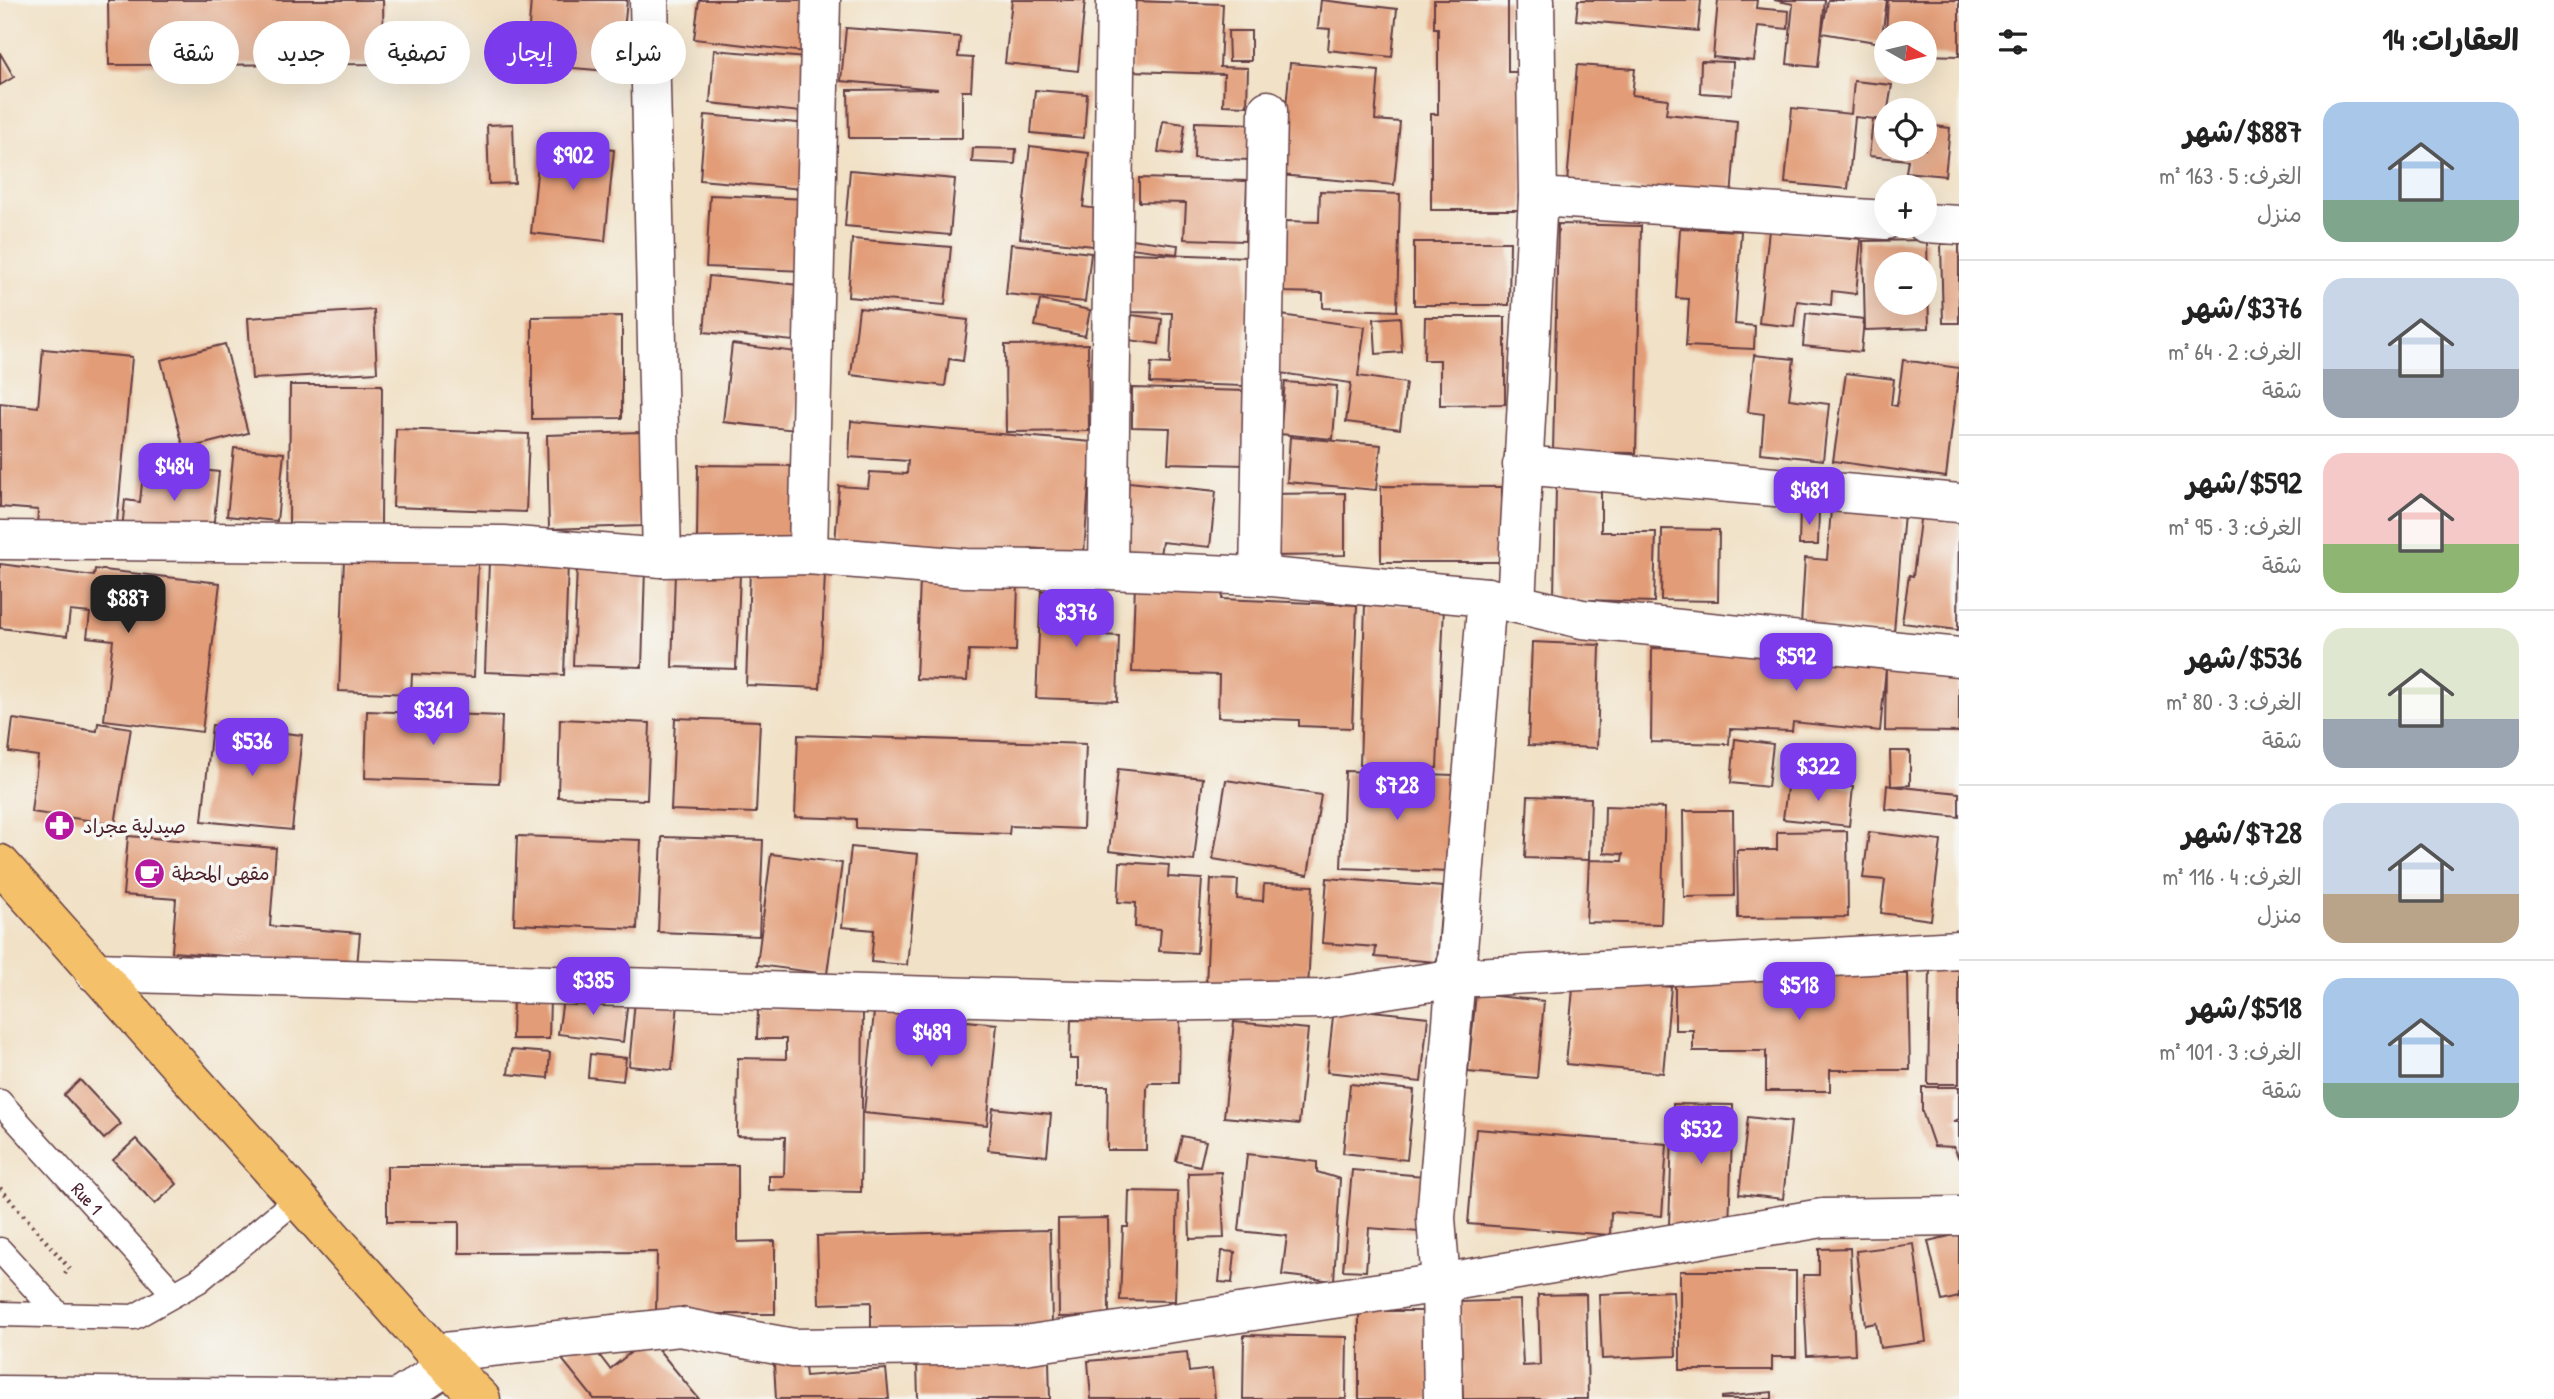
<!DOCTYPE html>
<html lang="ar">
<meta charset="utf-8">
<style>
:root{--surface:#fff;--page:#f6f6f6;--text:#222;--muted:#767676;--line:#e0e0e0;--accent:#7c3aed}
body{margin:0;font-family:"Patrick Hand","Playpen Sans Arabic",sans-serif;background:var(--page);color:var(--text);direction:rtl;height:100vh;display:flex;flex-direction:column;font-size:26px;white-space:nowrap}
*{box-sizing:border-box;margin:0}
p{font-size:23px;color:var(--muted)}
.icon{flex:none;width:38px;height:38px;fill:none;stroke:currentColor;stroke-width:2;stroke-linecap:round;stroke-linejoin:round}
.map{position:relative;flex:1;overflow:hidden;direction:ltr}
.side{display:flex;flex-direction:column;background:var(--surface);width:595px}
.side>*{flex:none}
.hud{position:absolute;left:21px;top:21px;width:665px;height:63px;direction:rtl;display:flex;gap:14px}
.needle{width:46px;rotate:98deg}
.buttons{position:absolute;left:1874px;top:21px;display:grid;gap:14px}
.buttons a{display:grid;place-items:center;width:63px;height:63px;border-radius:50%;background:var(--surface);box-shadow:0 7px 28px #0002;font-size:35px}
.price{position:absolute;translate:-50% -60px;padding:0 16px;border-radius:14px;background:var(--accent);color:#fff;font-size:23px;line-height:46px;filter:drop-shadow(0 2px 4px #0008)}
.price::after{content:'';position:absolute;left:50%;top:42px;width:21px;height:16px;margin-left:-10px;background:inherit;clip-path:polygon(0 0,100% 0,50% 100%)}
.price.active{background:#222;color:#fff}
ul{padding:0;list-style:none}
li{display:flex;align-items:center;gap:21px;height:175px;padding:0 35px}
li+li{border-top:2px solid var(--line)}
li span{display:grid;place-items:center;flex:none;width:196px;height:140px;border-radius:21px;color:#555}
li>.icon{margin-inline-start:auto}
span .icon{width:84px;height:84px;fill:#fffc;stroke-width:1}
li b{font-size:30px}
h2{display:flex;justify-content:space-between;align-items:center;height:84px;padding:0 35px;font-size:30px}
.chip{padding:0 24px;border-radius:32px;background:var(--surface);box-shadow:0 7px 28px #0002;font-size:24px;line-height:63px}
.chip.active{background:var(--accent);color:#fff}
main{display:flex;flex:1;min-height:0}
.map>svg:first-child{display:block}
.building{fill:#e29d78;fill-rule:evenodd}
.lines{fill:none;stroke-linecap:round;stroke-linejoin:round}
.lane-casing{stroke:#633c42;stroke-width:27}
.street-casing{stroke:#633c42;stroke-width:41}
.primary-casing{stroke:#633c42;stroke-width:41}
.path{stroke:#633c42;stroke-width:4.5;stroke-dasharray:2 5;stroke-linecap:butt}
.lane{stroke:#fff;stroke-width:24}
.street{stroke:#fff;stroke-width:38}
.primary{stroke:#f4c16a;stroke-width:38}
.labels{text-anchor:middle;stroke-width:7;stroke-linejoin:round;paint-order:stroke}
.poi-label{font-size:19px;fill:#4a1f2b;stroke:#f6f6f2;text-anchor:start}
.street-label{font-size:19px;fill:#4a1f2b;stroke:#f6f6f2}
</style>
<main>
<section class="side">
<h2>العقارات: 14<svg class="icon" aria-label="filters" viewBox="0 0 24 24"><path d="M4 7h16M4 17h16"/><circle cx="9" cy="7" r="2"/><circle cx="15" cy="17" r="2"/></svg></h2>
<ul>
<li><span style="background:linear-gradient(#a9c7e8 70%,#7fa58c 0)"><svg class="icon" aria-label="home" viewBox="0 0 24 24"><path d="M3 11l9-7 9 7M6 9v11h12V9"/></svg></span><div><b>$887/شهر</b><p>الغرف: 5 · 163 m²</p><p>منزل</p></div></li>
<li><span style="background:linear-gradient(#c9d6e8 65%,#9aa5b1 0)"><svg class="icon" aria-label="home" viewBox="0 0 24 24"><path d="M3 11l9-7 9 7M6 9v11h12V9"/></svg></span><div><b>$376/شهر</b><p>الغرف: 2 · 64 m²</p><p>شقة</p></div></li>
<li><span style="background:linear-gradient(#f6c9c9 65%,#8fb573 0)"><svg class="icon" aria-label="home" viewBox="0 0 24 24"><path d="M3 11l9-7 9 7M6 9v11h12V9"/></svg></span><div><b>$592/شهر</b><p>الغرف: 3 · 95 m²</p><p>شقة</p></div></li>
<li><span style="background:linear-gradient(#dfe7d0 65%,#9aa5b1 0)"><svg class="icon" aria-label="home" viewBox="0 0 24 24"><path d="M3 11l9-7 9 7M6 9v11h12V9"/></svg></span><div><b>$536/شهر</b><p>الغرف: 3 · 80 m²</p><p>شقة</p></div></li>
<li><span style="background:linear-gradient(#c9d6e8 65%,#b9a48a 0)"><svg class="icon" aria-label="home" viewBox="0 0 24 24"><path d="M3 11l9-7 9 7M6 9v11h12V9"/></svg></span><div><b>$728/شهر</b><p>الغرف: 4 · 116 m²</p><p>منزل</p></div></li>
<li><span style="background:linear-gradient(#a9c7e8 75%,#7fa58c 0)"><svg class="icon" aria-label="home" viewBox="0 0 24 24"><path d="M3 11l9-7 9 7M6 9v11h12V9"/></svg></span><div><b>$518/شهر</b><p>الغرف: 3 · 101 m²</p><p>شقة</p></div></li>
</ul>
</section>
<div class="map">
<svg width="1959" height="1399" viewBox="0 0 1959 1399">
<rect width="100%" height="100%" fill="#f6f6f2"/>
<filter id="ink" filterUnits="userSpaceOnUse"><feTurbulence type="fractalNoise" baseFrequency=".0143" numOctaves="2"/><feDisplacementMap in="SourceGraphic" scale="14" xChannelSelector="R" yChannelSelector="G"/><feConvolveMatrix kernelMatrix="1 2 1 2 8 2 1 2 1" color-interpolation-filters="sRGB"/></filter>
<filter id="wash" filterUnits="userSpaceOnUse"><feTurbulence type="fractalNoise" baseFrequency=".00686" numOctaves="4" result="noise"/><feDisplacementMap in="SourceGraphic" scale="28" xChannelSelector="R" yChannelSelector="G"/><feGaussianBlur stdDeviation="1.57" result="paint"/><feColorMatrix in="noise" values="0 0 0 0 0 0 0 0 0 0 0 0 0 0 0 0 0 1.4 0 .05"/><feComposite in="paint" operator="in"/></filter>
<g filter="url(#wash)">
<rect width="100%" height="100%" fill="#f1e1c6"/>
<g id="blocks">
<g class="building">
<polygon points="108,0 383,0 384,64 109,65"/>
<polygon points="531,0 627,0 620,72 526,64"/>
<polygon points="699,0 810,0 804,52 694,39"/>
<polygon points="1012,0 1085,0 1078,71 1005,63"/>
<polygon points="1321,0 1397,9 1392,57 1328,50 1330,29 1318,28"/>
<polygon points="1434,0 1508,0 1508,72 1522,72 1523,210 1431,210 1431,114 1438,114 1438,28 1434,28"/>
<polygon points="1578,0 1701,0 1698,31 1576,20"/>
<polygon points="1718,0 1757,0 1756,8 1789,11 1788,29 1758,26 1754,61 1713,57"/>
<polygon points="1774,0 1825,0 1818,67 1787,64 1793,4"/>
<polygon points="1828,0 1887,0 1881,43 1822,33"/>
<polygon points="1888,0 1959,0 1959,56 1925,55 1925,33 1886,33"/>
<polygon points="1133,1 1223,4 1220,67 1248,68 1247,106 1223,105 1224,74 1131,71"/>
<polygon points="846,28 960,37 958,57 973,58 971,91 962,91 962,138 849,138 848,90 938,89 841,81"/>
<polygon points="1228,31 1251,31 1251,61 1229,61"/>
<polygon points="714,50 806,58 801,112 710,103"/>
<polygon points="0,53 14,77 0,85"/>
<polygon points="1701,61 1733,62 1732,95 1700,93"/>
<polygon points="1290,63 1379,71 1375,120 1400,122 1394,185 1280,175"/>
<polygon points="1577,65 1635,69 1632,95 1668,99 1666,114 1737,121 1731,198 1567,183"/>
<polygon points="1854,81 1892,85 1886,120 1855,117 1848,189 1785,183 1792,108 1851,114"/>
<polygon points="1035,90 1087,94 1084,138 1031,133"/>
<polygon points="705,115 809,124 803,189 700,180"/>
<polygon points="1873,120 1886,121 1886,149 1925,149 1925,125 1950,128 1945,176 1906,172 1908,160 1869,156"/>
<polygon points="1163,121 1185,124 1181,155 1158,152"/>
<polygon points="1195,122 1252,124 1251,160 1194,158"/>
<polygon points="513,124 515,183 489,184 487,125"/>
<polygon points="540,143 614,150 605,241 531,233"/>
<polygon points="1030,146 1089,153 1083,207 1098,209 1093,246 1020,238"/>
<polygon points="973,148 1016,149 1015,164 972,162"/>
<polygon points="850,170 955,179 950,235 845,226"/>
<polygon points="1139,178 1247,181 1245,241 1184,239 1186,203 1139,202"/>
<polygon points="1320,191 1400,194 1397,311 1323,308 1323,293 1282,292 1285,221 1319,222"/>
<polygon points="710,195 809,199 806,271 706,267"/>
<polygon points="1558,224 1641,226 1636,453 1553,452"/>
<polygon points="1680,228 1741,231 1735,324 1755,326 1754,349 1686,346 1689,299 1676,298"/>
<polygon points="1769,230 1861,239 1856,294 1832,291 1831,305 1797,301 1794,327 1759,323"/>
<polygon points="852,239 951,247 945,305 848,297"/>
<polygon points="1131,239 1178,245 1177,254 1130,248"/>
<path d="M1927,240L1929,328L1865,330L1863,241ZM1886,264H1925V303H1886Z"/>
<polygon points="1414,242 1510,242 1509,305 1414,305"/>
<polygon points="1011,244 1091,253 1085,302 1006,294"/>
<polygon points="1941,244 1959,244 1959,323 1943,323"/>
<polygon points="1130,253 1248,257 1244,386 1150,383 1151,363 1170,364 1172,313 1128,312"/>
<polygon points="709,276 809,286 803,342 704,332"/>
<polygon points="1040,300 1090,310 1085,336 1035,326"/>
<polygon points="859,308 968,320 963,361 949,359 945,386 851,375"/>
<polygon points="374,310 377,372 252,379 248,318"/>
<polygon points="1806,313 1864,319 1861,352 1803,346"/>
<polygon points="1132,315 1162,319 1159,344 1129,340"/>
<polygon points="1281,315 1365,327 1358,376 1406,383 1400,429 1346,422 1351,383 1273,372"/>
<polygon points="622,316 622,418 532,419 532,317"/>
<polygon points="1400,317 1402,352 1376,354 1374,319"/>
<polygon points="1425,317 1505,317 1505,404 1440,405 1440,360 1424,360"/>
<polygon points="225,344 248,433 184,449 161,360"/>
<polygon points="732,344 805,353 796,430 723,422"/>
<polygon points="1088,344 1089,431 1006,432 1005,345"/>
<polygon points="43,349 132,357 116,533 37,526 38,510 0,507 0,403 38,407"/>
<polygon points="1754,355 1794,359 1789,399 1829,404 1823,460 1761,453 1764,414 1748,412"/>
<polygon points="1903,360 1959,368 1946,477 1833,461 1846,373 1894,379 1891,405 1897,406"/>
<polygon points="1285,382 1337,386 1333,439 1280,434"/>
<polygon points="290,385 382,385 381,525 289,524"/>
<polygon points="1132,388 1248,391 1246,465 1168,463 1170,428 1132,427"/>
<polygon points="851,421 1092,442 1084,553 1030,548 1029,558 835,545 839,486 868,488 870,472 907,474 908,461 849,457"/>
<polygon points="396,429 529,434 526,512 393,507"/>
<polygon points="640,432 643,526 549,529 547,435"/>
<polygon points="1290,437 1381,445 1376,490 1287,482"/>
<polygon points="234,448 284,453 277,521 227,516"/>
<polygon points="144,464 219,472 212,540 122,530 125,500 140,502"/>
<polygon points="698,465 802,466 801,540 697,539"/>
<polygon points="1129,482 1216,491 1210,547 1162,542 1160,555 1121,551"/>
<polygon points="1381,486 1502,487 1502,562 1381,562"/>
<polygon points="1556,486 1601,488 1601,532 1656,532 1654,602 1554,599"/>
<polygon points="1345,493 1345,555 1269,556 1270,494"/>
<polygon points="1800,508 1819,509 1818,545 1799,545"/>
<polygon points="1831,509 1904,513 1894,632 1801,625 1805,558 1827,560"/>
<polygon points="1921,512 1959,516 1958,630 1902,623 1909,575 1913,576"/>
<polygon points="1662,529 1719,530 1718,601 1661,600"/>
<polygon points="344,559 478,564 474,677 412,674 411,694 339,691"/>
<polygon points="489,561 568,563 564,675 485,672"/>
<polygon points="0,564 94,576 95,569 220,583 202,732 104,720 113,640 87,637 90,613 70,611 67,636 0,628"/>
<polygon points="577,566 645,568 642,667 573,665"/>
<polygon points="750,570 825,573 820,688 746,685"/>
<polygon points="675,572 740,574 736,669 672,667"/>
<polygon points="920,580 1018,583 1016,651 969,650 967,681 916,679"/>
<polygon points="1135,584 1223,587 1222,599 1357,605 1352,728 1299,726 1299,720 1218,717 1219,675 1132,672"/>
<polygon points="1041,591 1103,593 1102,635 1119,636 1117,701 1036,698"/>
<polygon points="1365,604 1444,607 1437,768 1360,765"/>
<polygon points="1532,642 1600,645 1597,748 1528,745"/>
<polygon points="1652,648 1794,652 1959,662 1959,732 1885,731 1886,668 1880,731 1793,722 1792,731 1730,729 1729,744 1651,742"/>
<polygon points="367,711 502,716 499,783 365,778"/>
<polygon points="675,718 760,721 756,813 671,810"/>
<polygon points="13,719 97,731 98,723 131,728 115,824 31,812 38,756 9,752"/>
<polygon points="560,719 650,723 647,800 558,797"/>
<polygon points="212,725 302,735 292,830 202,821"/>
<polygon points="798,735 1086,744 1083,829 1010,826 1009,834 856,828 856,819 795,817"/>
<polygon points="1735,739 1773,744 1768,787 1731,783"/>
<polygon points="1890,751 1910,751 1910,785 1892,786 1959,793 1959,817 1885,809 1887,785 1891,786"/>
<polygon points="1118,769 1203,778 1194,861 1109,851"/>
<polygon points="1345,771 1453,775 1450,872 1341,868"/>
<polygon points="1226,780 1321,795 1308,875 1213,859"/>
<polygon points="1788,780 1853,787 1849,826 1783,819"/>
<polygon points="1528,796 1591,798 1589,860 1622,861 1623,854 1604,853 1605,806 1665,808 1661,924 1586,922 1589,860 1525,858"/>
<polygon points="1683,811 1733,811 1734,896 1684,897"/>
<polygon points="1847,831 1848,917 1738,918 1737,850 1777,850 1777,832"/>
<polygon points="1869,832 1941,841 1931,920 1881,913 1885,880 1863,878"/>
<polygon points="128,836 276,848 270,926 360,933 357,966 172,952 176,899 123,895"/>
<polygon points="517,836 641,840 637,929 514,924"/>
<polygon points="662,837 763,840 759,936 658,932"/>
<polygon points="851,847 918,854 907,965 871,962 874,930 842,927"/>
<polygon points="771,854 842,863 827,974 757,965"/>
<polygon points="1120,862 1169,865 1168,877 1202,879 1197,953 1159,951 1161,929 1135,927 1136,903 1118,902"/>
<polygon points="1327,878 1443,887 1437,962 1375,957 1376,947 1322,943"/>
<polygon points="1211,879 1238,880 1237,899 1263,901 1264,884 1313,886 1308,990 1206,985"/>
<polygon points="1930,969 1959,970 1959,1084 1928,1084"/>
<polygon points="1675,971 1908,974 1910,1070 1830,1070 1830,1091 1766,1091 1766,1051 1693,1051 1693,1030 1675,1030"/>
<polygon points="1574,978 1671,987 1663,1073 1566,1064"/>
<polygon points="564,992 628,1000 623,1042 558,1034"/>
<polygon points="1476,994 1544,1001 1537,1078 1468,1072"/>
<polygon points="513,995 550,996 549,1039 512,1039"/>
<polygon points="635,1000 678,1003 672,1070 629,1066"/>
<polygon points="1334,1007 1428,1017 1421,1082 1327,1072"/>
<polygon points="758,1009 863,1010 861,1192 769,1190 769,1176 784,1176 785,1137 737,1136 738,1058 786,1059 786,1039 757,1039"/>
<polygon points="874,1012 997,1024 987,1125 864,1113"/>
<polygon points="1071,1020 1180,1021 1179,1083 1149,1083 1147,1088 1146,1150 1107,1150 1108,1086 1078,1086 1078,1059 1070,1059"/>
<polygon points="1234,1022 1308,1029 1299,1124 1224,1117"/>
<polygon points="511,1050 550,1053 548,1078 508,1074"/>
<polygon points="590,1054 626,1058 623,1081 588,1077"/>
<polygon points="80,1080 121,1124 104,1139 64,1095"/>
<polygon points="1350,1084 1414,1090 1407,1160 1343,1153"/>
<polygon points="1922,1087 1959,1087 1959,1119 1953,1122 1959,1122 1959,1159 1954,1147 1934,1146 1922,1111"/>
<polygon points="1673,1104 1733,1105 1729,1228 1669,1226"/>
<polygon points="993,1108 1051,1114 1047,1156 988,1150"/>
<polygon points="1748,1117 1791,1122 1783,1199 1739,1194"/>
<polygon points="1476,1129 1667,1144 1662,1216 1611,1212 1610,1235 1468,1224"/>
<polygon points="1182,1136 1206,1141 1200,1166 1176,1161"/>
<polygon points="136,1139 177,1184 155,1204 113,1160"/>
<polygon points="1247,1154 1317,1162 1317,1172 1340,1179 1334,1281 1282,1275 1287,1236 1239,1231"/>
<polygon points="738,1165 738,1242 775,1241 775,1314 656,1314 657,1252 459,1253 459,1222 387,1222 387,1166"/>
<polygon points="1352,1170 1424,1176 1419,1232 1369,1228 1366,1271 1343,1270"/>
<polygon points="1221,1172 1224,1238 1190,1239 1188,1173"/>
<polygon points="1129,1191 1178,1192 1175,1301 1120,1300 1123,1227 1128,1227"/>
<polygon points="1108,1218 1109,1316 1059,1317 1058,1219"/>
<polygon points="1050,1230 1052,1325 871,1331 871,1302 819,1304 817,1236"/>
<polygon points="1959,1234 1959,1297 1942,1301 1928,1241"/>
<polygon points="1914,1244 1926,1342 1880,1348 1876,1323 1865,1325 1856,1251"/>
<polygon points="1850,1248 1855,1354 1807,1356 1803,1275 1819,1275 1819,1249"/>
<polygon points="1222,1251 1235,1252 1232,1283 1219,1282"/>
<polygon points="1680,1271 1796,1271 1796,1357 1772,1357 1772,1370 1680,1370"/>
<polygon points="1673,1291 1676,1356 1602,1359 1599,1294"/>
<polygon points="1586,1294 1588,1399 1463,1399 1460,1302 1520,1300 1523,1366 1540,1365 1538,1295"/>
<polygon points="1359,1311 1430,1311 1431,1399 1359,1399"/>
<polygon points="1244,1335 1347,1337 1346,1399 1243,1399"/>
<polygon points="586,1338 610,1369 649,1338 699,1399 594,1399 561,1358"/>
<polygon points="1187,1352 1189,1372 1212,1369 1215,1399 1091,1399 1088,1361"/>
<polygon points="804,1360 806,1376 886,1369 889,1399 776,1399 774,1363"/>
<polygon points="1049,1360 1050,1399 918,1399 917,1362"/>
<polygon points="1772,1392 1772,1399 1722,1399 1722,1397"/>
</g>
</g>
</g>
<g filter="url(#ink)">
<use href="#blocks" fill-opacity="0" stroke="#633c42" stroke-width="2"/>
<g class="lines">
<defs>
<g id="lane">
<path id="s1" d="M0,1102L174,1294"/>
<polyline points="0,1250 59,1315"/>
<polyline points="0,1314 134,1317 198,1281 297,1199"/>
</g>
<g id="street">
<polyline points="649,0 662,558"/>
<polyline points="1538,197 1886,220"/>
<polyline points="1925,223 1959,225"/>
<polyline points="1522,465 1959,503"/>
<polyline points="0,540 504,545 662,558 808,555 966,568 1108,570 1259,576 1487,597 1582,619 1959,657"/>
<polyline points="808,555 821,0"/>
<polyline points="1108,570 1116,0"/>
<polyline points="1259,576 1268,110"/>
<polyline points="1516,602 1538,197 1535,0"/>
<polyline points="94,972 1147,1002 1321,999 1457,978 1959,950"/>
<polyline points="435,1353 680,1327 793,1348 1024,1345 1441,1283 1822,1218 1959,1216"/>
<polyline points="0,1395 397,1399 447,1366"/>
<polyline points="1443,1399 1441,1283 1436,1218 1487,597"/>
</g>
<polyline id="primary" points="0,864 435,1353 481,1399"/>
</defs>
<use href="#lane" class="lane-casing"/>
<use href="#street" class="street-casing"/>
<use href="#primary" class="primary-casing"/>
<polyline class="path" points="0,1188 70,1269 64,1274"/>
<use href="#lane" class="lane"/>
<use href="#street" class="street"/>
<use href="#primary" class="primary"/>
</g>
</g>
<defs>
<symbol id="pharmacy-disc" viewBox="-11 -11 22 22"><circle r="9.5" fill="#b5179e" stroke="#f6f6f2"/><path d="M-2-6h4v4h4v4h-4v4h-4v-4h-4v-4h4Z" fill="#fff"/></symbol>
<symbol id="cafe-disc" viewBox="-11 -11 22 22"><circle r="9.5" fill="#b5179e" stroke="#f6f6f2"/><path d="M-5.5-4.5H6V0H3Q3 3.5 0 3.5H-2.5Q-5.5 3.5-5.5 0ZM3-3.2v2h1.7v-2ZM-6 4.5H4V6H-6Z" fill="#fff"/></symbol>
</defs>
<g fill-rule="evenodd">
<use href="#pharmacy-disc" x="42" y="808" width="35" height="35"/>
<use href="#cafe-disc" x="132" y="856" width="35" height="35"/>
</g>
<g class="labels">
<g class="poi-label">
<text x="83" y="833">صيدلية عجراد</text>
<text x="172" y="880">مقهى المحطة</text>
</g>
<g class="street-label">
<text dy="7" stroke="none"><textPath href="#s1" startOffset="130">Rue 1</textPath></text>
</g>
</g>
</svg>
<div class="buttons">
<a><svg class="needle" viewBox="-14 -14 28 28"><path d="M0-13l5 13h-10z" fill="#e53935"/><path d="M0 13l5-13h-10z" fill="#767676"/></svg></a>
<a><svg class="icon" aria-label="locate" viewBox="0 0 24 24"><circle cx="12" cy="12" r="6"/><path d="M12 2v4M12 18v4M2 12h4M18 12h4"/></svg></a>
<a>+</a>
<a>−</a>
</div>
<b class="price" style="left:573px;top:192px">$902</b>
<b class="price" style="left:174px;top:503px">$484</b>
<b class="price" style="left:1809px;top:527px">$481</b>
<b class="price active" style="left:128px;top:635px">$887</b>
<b class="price" style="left:1076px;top:649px">$376</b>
<b class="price" style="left:1796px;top:693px">$592</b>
<b class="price" style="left:433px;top:747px">$361</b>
<b class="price" style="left:252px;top:778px">$536</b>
<b class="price" style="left:1818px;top:803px">$322</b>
<b class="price" style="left:1397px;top:822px">$728</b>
<b class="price" style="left:593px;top:1017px">$385</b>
<b class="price" style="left:1799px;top:1022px">$518</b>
<b class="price" style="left:931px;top:1069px">$489</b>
<b class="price" style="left:1701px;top:1166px">$532</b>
<div class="hud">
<a class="chip">شراء</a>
<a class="chip active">إيجار</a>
<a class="chip">تصفية</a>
<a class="chip">جديد</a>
<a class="chip">شقة</a>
</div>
</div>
</main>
